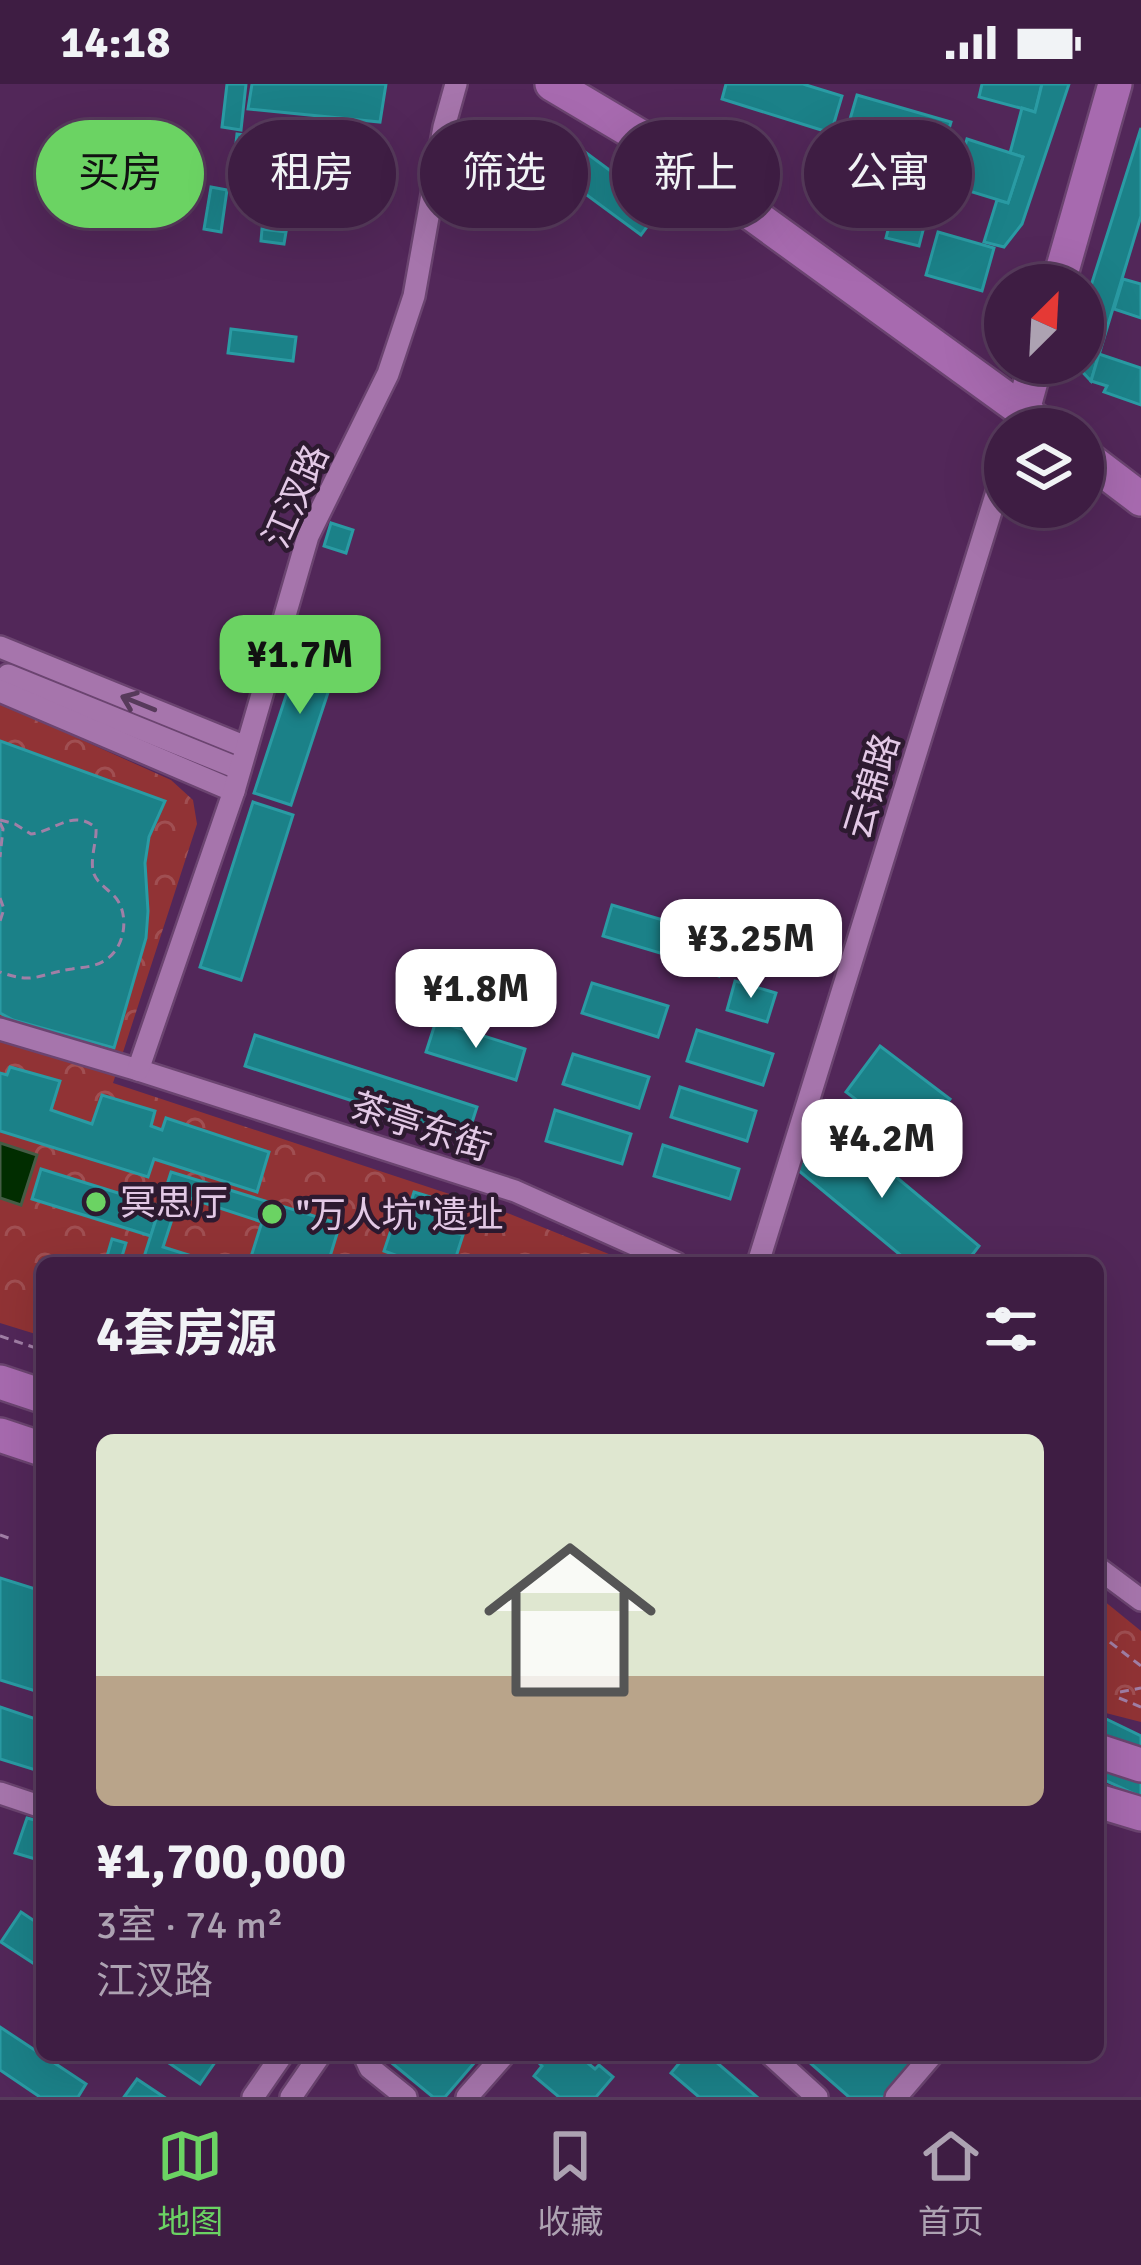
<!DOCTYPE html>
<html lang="zh">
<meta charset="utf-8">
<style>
:root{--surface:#3e1d43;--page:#45264a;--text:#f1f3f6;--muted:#ada2b2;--line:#573b5c;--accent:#6bd363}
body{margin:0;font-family:Signika,"Noto Sans SC",sans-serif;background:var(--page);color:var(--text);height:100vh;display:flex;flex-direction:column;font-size:45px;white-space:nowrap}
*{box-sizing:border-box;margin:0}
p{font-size:39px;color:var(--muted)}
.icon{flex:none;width:66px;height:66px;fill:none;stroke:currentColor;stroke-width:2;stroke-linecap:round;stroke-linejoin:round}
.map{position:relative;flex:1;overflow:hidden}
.panel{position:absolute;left:36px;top:1173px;width:1068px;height:804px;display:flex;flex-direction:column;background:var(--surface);border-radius:18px;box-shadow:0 12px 48px #0002,0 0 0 3px var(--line)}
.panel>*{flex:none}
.hud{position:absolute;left:36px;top:36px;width:1071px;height:108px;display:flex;gap:24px}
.needle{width:78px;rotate:24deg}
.tools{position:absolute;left:984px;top:180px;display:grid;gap:24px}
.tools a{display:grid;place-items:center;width:120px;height:120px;border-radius:50%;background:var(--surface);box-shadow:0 12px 48px #0002,0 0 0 3px var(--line);font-size:60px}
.price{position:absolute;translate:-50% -102px;padding:0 27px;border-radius:24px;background:#fff;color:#222;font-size:39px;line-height:78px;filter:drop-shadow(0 3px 6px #0008)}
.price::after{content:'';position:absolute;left:50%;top:72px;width:36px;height:27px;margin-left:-18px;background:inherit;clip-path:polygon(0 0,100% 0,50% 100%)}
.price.active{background:var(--accent);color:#111}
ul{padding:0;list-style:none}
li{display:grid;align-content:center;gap:24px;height:636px;padding:0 60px}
li span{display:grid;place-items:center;height:372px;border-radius:18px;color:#555}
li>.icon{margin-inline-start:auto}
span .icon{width:216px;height:216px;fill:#fffc;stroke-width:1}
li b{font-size:51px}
h2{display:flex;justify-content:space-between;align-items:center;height:144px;padding:0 60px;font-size:51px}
.pill{padding:0 42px;border-radius:54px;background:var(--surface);box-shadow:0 12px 48px #0002,0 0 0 3px var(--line);font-size:42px;line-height:108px}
.pill.active{background:var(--accent);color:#111}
.status{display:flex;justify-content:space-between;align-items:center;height:84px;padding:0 60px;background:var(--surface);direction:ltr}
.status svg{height:33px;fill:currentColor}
.menu{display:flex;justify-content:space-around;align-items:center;height:168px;border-top:3px solid var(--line);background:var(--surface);font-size:33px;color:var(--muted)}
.menu a{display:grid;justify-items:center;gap:6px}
.menu .active{color:var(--accent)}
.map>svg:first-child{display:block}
.forest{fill:url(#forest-crowns)}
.water{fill:#012d00;stroke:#455c45;stroke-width:3}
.building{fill:#1b8188;stroke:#2a9ba4;stroke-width:3}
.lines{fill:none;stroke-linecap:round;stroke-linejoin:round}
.minor-casing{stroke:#6b4470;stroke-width:26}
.major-casing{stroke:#6b4470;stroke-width:38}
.path{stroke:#a17fa6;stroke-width:3;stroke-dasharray:9 6;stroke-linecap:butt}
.minor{stroke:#a675ac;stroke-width:21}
.major{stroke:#a76aaf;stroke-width:33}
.oneway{stroke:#573a5b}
.poi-dot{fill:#6bd363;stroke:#2d1a30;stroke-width:4.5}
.labels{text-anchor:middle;stroke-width:9;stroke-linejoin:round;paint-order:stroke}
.street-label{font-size:36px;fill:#e3c9e6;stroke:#2d1a30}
.poi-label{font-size:36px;fill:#e3c9e6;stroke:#2d1a30;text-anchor:start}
</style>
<div class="status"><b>14:18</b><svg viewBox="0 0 49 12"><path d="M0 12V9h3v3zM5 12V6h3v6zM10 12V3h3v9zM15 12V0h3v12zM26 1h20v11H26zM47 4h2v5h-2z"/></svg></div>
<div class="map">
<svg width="1141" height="2013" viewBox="0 0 1141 2013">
<defs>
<pattern id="forest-crowns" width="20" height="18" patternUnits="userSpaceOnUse" patternTransform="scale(3)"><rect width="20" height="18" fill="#913335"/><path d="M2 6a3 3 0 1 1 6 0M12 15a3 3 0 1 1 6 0" fill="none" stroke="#a04f52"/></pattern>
</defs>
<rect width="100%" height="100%" fill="#522759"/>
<g class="forest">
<polygon points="0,619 171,696 193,716 197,740 113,999 510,1130 631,1179 42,1179 42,1252 0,1239"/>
<polygon points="1098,1512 1141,1547 1141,1638 1098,1627"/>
</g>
<polygon class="water" points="0,1059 37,1071 21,1121 0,1114"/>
<g class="building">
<polygon points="227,0 246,0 241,46 222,43"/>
<polygon points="252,0 386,0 380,38 248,25"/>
<polygon points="726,0 803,0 842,12 831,49 722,15"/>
<polygon points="982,0 1042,0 1035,28 979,13"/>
<polygon points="1042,0 1069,0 1022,140 1004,163 984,158 997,116 1008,119 1023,73 1010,69 1022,24 1035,28"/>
<polygon points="857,11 951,38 942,69 848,42"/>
<polygon points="1141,44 1141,132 1091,297 1074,279 1083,279 1083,227"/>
<polygon points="237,50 338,63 332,107 232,94"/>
<polygon points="566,54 661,124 641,151 546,81"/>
<polygon points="967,55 1023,73 1008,119 953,102"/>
<polygon points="829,83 864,92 862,100 898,109 894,122 927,131 919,162 886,154 890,138 857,130 859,119 822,109"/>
<polygon points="211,103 227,106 221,148 204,145"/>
<polygon points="262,145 286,148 284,160 261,157"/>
<polygon points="938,148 994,164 982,207 926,191"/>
<polygon points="1123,195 1141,200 1141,234 1114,225"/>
<polygon points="231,245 296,253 293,277 228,269"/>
<polygon points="1099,270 1141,284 1141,321 1104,308 1107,302 1091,297"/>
<polygon points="331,439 353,446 346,469 324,462"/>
<polygon points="308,545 345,557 291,721 254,709"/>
<polygon points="0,657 165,717 149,753 145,779 148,827 146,854 114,964 13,936 0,929"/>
<polygon points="253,718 293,731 241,896 200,883"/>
<polygon points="612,821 690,844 680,875 603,852"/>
<polygon points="699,848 730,858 719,892 688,882"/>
<polygon points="735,897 776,909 767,938 727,926"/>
<polygon points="592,899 668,922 658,953 582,929"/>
<polygon points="436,937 525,965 516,996 426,968"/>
<polygon points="697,946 773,970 763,1001 687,977"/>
<polygon points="255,951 477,1023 467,1054 245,982"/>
<polygon points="880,962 950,1015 916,1061 846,1008"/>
<polygon points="573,970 649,993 639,1024 563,1000"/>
<polygon points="10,983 60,997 51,1026 92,1040 102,1011 155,1027 151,1042 162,1046 166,1034 269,1068 257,1108 154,1075 148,1093 0,1047 0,989 7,991"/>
<polygon points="680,1003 756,1027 747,1057 671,1033"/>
<polygon points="555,1026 631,1050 622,1080 546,1057"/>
<polygon points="829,1037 979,1162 966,1179 910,1179 792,1081"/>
<polygon points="663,1061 739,1085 730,1115 654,1092"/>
<polygon points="41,1085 160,1122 151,1152 32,1115"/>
<polygon points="171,1088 340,1140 328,1179 249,1179 262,1138 180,1111 163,1163 214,1179 162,1179 144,1173"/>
<polygon points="414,1108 450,1119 442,1145 463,1151 454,1179 417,1179 384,1167 396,1131 406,1134"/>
<polygon points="112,1155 126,1159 120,1179 105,1179"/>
<polygon points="0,1494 42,1507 42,1609 0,1596"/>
<polygon points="0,1623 42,1637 42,1688 0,1675"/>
<polygon points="1098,1631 1141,1652 1141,1713 1098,1693"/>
<polygon points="27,1734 42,1738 42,1777 15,1769"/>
<polygon points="21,1828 42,1842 42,1885 1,1858"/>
<polygon points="0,1943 86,2000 78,2013 40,2013 0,1986"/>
<polygon points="157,1971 220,1971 200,2000"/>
<polygon points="382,1971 481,1971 445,2013 433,2013"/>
<polygon points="542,1971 578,1971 595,1985 599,1981 613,1993 596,2013 559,2013 534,1992 542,1982 537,1977"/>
<polygon points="686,1971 708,1971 757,2013 699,2013 671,1989"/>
<polygon points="801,1971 922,1971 885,2013 849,2013"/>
<polygon points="137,1995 164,2013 124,2013"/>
</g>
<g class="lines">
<defs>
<g id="minor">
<polyline points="0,563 246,663"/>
<polyline points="8,591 240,685"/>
<polyline points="0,607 234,707"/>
<polyline points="0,945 138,986 515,1107 676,1179"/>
<polyline points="138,986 234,707 308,452 388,290 414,212 444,43 456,0"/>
<polyline points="758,1179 1005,382"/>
<polyline points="1098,1484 1141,1516"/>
<polyline points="0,1709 42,1723"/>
<polyline points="364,1971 370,1984 406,2013"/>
<polyline points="771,1971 817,2013"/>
<polyline points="253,2013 282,1971"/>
<polyline points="291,2013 320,1971"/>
<polyline points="467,2013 504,1971"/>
<polyline points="896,2013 932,1971"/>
</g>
<g id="major">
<polyline points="552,0 668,69 1048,345"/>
<polyline points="1058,201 1115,0"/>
<polyline points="1023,326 1036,279"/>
<polyline points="1083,371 1141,415"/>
<polyline points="0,1298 42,1312"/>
<polyline points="0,1351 42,1365"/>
<polyline points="1098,1667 1141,1681"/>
<polyline points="1098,1717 1141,1730"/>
</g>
</defs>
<use href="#minor" class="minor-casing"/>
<use href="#major" class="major-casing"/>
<g class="path">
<path d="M0,736L15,740L31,750C56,747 73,724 96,744C97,758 89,776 94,790C98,801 112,807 118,817C129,835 124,863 107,875C96,883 84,883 72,885C37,890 35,901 0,888"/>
<polyline points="0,739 3,745 0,773"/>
<polyline points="0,814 4,825 0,837"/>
<polyline points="553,1174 564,1179"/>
<polyline points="0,1252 42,1266"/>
<polyline points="0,1451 14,1456"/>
<polyline points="1098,1549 1141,1582"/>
<polyline points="1120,1608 1141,1604"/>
<polyline points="1119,1614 1141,1623"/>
</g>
<use href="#minor" class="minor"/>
<use href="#major" class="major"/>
</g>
<defs><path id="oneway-shaft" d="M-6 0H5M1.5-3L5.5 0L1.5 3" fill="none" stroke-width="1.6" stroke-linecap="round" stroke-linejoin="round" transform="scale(3)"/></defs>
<use class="oneway" href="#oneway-shaft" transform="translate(138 619) rotate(-158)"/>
<g class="poi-dot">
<circle cx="96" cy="1118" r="12"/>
<circle cx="272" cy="1130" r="12"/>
</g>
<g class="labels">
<g class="street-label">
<text transform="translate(295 412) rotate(-66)" y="13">江汊路</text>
<text transform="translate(871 702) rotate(-73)" y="13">云锦路</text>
<text transform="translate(421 1042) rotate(18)" y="13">茶亭东街</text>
</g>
<g class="poi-label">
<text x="120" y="1131">冥思厅</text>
<text x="296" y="1143">"万人坑"遗址</text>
</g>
</g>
</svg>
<div class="tools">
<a><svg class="needle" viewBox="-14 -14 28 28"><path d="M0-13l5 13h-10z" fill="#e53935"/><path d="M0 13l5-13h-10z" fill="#ada2b2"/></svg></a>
<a><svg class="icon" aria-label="layers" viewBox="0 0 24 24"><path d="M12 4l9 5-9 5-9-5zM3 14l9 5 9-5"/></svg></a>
</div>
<b class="price active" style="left:300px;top:633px">¥1.7M</b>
<b class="price" style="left:751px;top:917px">¥3.25M</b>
<b class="price" style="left:476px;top:967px">¥1.8M</b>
<b class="price" style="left:882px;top:1117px">¥4.2M</b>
<div class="hud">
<a class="pill active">买房</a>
<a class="pill">租房</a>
<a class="pill">筛选</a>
<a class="pill">新上</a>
<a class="pill">公寓</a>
</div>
<section class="panel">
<h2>4套房源<svg class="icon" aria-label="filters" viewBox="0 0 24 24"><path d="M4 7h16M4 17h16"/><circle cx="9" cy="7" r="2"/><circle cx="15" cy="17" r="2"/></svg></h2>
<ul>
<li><span style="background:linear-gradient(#dfe7d0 65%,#b9a48a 0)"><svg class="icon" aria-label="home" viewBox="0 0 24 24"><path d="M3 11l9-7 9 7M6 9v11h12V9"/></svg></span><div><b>¥1,700,000</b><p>3室 · 74 m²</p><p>江汊路</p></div></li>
</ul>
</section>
</div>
<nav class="menu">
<a class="active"><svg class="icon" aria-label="map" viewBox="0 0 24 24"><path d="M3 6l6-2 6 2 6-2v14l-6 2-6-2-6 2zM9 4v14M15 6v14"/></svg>地图</a>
<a><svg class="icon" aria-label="saved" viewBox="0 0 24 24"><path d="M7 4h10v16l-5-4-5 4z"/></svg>收藏</a>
<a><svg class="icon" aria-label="home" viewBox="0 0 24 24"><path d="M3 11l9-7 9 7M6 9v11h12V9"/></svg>首页</a>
</nav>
